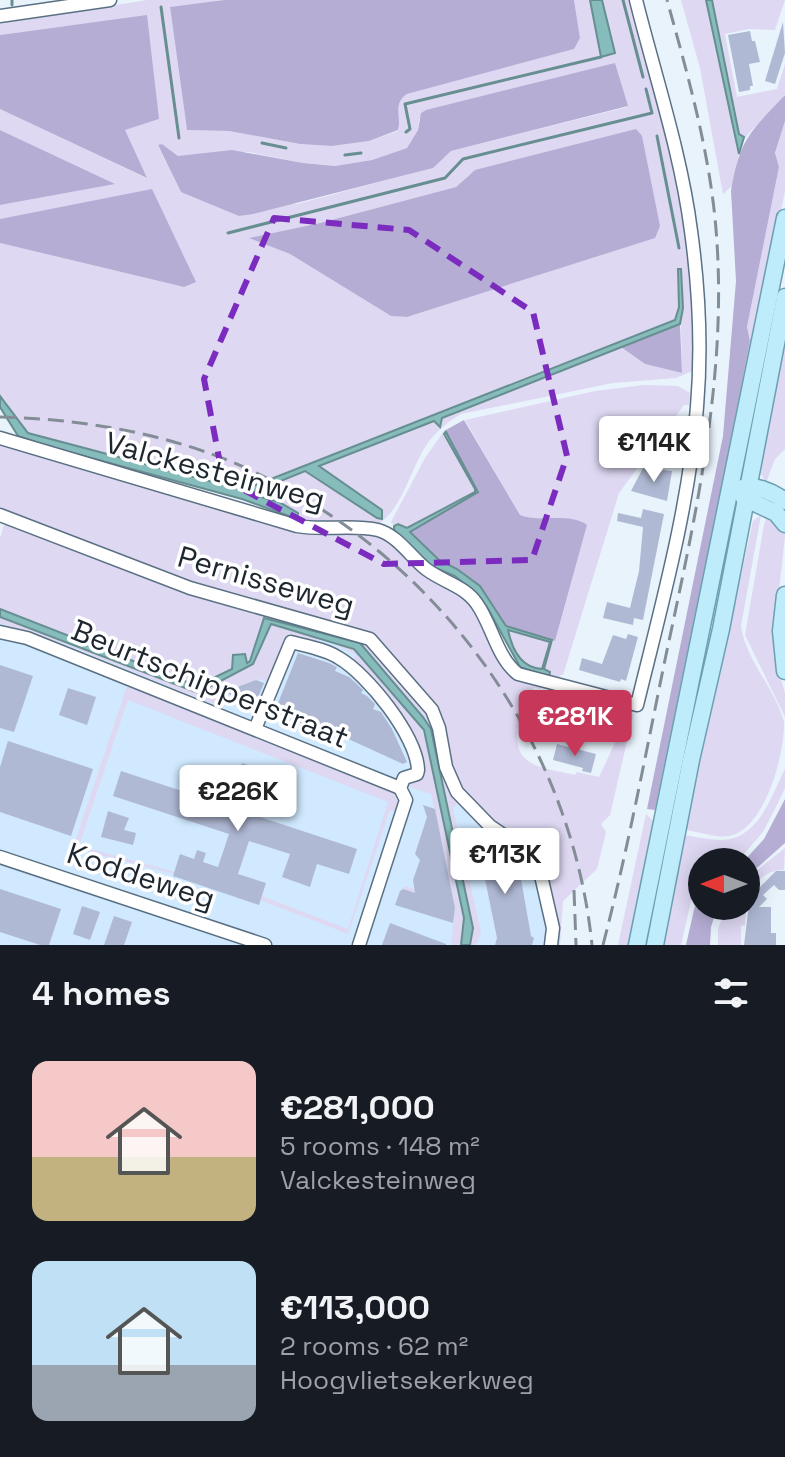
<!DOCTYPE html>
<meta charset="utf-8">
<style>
:root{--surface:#171b24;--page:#242831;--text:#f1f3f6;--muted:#9ea1a6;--accent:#c73759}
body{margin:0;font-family:"Space Grotesk",sans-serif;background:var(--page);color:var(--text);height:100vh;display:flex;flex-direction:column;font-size:30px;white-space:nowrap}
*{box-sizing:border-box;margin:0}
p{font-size:26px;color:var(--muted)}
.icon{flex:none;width:44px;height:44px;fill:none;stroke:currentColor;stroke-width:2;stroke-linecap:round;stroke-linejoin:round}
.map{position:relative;height:945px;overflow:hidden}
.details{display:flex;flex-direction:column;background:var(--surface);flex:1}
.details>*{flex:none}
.needle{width:52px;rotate:270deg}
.buttons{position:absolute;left:688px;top:848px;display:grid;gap:16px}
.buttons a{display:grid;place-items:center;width:72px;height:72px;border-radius:50%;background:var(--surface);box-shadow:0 4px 20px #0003;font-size:40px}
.price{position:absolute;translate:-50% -68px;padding:0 18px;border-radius:8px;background:#fff;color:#222;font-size:26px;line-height:52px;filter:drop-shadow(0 2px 4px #0008)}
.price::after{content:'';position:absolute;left:50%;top:48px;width:24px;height:18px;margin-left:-12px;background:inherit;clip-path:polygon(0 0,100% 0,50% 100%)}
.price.selected{background:var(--accent);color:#fff}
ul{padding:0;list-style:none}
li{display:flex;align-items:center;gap:24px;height:200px;padding:0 32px}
li span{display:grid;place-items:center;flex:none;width:224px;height:160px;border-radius:16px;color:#555}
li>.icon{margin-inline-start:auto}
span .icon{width:96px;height:96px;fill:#fffc;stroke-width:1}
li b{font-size:34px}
h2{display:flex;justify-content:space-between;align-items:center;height:96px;padding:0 32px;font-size:34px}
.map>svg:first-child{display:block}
.built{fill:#d0e9fe}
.green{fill:#ded8f3;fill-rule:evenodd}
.forest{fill:#b6add4}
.water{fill:#86bcbb;stroke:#678f91;stroke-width:2;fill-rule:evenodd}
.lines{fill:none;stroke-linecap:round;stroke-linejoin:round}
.stream{stroke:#678f91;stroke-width:3}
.building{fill:#b0b9d4}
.minor-casing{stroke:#5a7083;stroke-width:15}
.major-casing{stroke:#6b9fb1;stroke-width:19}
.minor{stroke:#fff;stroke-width:12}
.major{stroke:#bfecfa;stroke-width:16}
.rail{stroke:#838d95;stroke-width:3;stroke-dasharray:16 8;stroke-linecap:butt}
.marked{fill:none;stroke:#7b2cbf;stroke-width:6;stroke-dasharray:16 10;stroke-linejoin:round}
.labels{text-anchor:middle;stroke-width:7;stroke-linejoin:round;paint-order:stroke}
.street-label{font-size:30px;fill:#1e272f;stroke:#fff}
</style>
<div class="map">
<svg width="785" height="945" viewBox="0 0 785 945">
<rect width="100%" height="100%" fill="#e9f3fc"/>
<polygon class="built" points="274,615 364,640 535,864 549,933 548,945 0,945 0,617 198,693"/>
<g class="green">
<path d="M147,0H223L170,8L187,130L229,131L300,144L332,146L369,141L398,131C402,117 392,104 407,94L574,49L580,38L574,0H632L683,210L695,323V370L676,378L613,383L461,414C448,422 436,431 427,444C410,469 403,509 377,525L299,523L298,513L284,505L249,494L305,471L377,518L319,466L434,421L439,426L442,418L621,347L645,364L682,373L680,269H678L679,307L675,320L240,490L28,433L24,429L5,400L0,396V243L184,287L69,207L0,219V205L114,184L0,130V109L146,178L124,130L159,119L66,26L0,35V24ZM615,63L627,107L451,151L432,168L297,204L181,192L158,146L162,144L178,156L248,152L303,163L336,166L372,160L407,148L418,130L419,119ZM471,173L660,226L654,238L407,317L391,316L290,254L250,238L320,223L456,187Z"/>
<polygon points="681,0 706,0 739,154 732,186 723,194 700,68"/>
<polygon points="712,0 785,0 775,30 749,29 725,34 737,97 777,89 785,64 785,95 748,134 742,144 744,137 739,134"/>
<polygon points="785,121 785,191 659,807 655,810 750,341 747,327 779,167 775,154"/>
<polygon points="785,327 785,449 775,459 766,483 758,468"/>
<path d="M644,385L678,386L690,393L689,405H684L619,493L563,675H560V679L549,677L550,672L544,669L553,640L555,641L587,525C565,514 542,523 520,515L465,420L595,391Z"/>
<polygon points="444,431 475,491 407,528 398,524 394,526 391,522 425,458"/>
<path d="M0,442L246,513L380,535L471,601L503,660L542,685L541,689L534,688C523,698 522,707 519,721C509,767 540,767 575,775L577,772L599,777L628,715H633L610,815L601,824L606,832L597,869L563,901L560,945H556L543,863L492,822L453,779L444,736L374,639L207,589L0,512Z"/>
<path d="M761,515L741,626C746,661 775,688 784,722C785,753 765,830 729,836C716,838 699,832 686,830L724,641L730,625L753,521Z"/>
<polygon points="768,515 784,531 785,536 776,619 778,669 785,693 785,717 745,635 764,525"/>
<polygon points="8,524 137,572 366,639 432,714 459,802 453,808 481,932 476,945 470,945 473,928 428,723 360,643 264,618 250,660 246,664 238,653 234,655 232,668 197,686 0,609 0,538 4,525"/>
<polygon points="0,617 198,693 253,664 270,624 354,649 417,722 427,740 464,918 461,945 451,945 455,906 403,889 404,886 453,902 431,794 407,786 418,781 424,768 416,749 419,746 406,720 354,659 356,655 334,644 318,639 316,643 290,637 272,684 260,679 223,692 218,706 67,645 0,623"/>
<path d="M509,629L550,642L542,669C520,668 516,650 507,631Z"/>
<path d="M127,686L391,790C397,797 400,802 396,812L390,810L348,934L260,900L262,896L348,929L388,802L128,700L79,846L175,872L174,874L73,848Z"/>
<path d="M785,769V788L779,801L763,832L737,862H702V886L691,901L681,945H662L685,835C697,837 710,840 722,840C759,839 771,796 785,769Z"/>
<polygon points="646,814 656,824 631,945 618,945"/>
<path d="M785,848L784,870C754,870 746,900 745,925L741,926V945H718V929L727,906H746V879Z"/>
</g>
<g class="forest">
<path d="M224,0H574L580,38L574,49L407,94C392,104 402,117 398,130L369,141L332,146L300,144L229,131L187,130L170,7Z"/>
<polygon points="147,15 159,119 125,130 147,178 0,109 0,35"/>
<polygon points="615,63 628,106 451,151 433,168 253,214 239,216 181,192 158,145 162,144 178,156 232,150 303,163 335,166 372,160 407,148 418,130 421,113 426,110"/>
<path d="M785,95V121L775,153L779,167L747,327L750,341L738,404L655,810L647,809L723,436L736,281L731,191C740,139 749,133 785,95Z"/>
<polygon points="636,129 642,136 660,226 655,238 407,317 391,316 290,254 249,238 320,223 456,187 475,170"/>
<polygon points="0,130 115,184 0,205"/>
<polygon points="152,189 196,282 184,287 0,243 0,219"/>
<polygon points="680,324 682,373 645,364 621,347"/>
<path d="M464,420L520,515C541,523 568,512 587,525L555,641L506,627L480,586L457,569L439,560L410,532L478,492L444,431Z"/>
<polygon points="785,799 785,843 758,867 746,874 746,862 743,862 764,839"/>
<polygon points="702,892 702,906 718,906 711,927 710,945 686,945 696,901"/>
</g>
<g class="water">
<polygon points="590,0 602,0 615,53 601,57"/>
<polygon points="706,0 712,0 739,134 744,137 739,154"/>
<polygon points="678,269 681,269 683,308 680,324 442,418 440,427 434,421 319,466 382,510 382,519 377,518 305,471 249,494 279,502 298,513 297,519 242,499 47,446 18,436 0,407 0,396 28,433 243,490 675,320 679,307"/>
<path d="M446,432L478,492L410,532L439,560L457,569L480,586L506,626L552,640L544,669L550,672L549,677L520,667L487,607L477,594L455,576L429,565L394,530V526L398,524L407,528L475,492V489L444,434ZM508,630L550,642L542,669C521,668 512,649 508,630Z"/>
<polygon points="0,609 197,686 232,669 233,655 245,654 247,663 250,661 264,618 360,643 423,717 431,729 473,928 470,945 461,945 464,918 424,730 354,649 271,624 253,664 198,693 0,617"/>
</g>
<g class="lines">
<g class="stream">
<polyline points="12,0 12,5"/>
<polyline points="623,0 643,77"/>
<polyline points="161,7 179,138"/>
<polyline points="406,132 410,129 405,104 601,57"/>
<polyline points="657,136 679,248"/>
<polyline points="262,143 286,148"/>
<polyline points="345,155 361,153"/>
<polyline points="228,233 445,178 463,159 652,113 646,89"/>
</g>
</g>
<g class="building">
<polygon points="783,22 785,53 775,84 765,81"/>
<polygon points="750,31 752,41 755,41 760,62 749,64 753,86 750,86 750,90 739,92 728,35"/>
<polygon points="643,468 657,476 663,470 672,471 667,501 631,491"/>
<polygon points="643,509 664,514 643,620 634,618 633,625 603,618 607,602 630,608 639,571 643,527 617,521 618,513 641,518"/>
<polygon points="628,634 638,637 626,681 621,679 620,682 579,670 582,658 602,664 613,635 626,639"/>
<polygon points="298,653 329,663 337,667 335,671 349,677 357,684 363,690 361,693 367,696 375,704 373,709 381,712 392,729 407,762 403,764 344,737 343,740 328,734 329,731 314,725 313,728 297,722 298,719 274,713"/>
<polygon points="0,665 33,676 14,732 0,728"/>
<polygon points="256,680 264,683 255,705 224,692"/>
<polygon points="68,688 96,697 87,725 59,715"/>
<polygon points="600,711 611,714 605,742 598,740 599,736 589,734 592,719 598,720"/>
<polygon points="8,741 93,769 71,836 0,812 0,767"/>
<polygon points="557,744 596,754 591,773 582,771 583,768 553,760"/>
<polygon points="242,763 281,776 274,795 265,792 257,816 357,849 349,874 317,864 310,887 282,877 290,854 249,841 238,874 266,883 259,905 173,876 180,854 194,859 197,850 206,853 203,862 218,867 229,834 113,796 121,771 191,794 199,773 203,774 198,797 237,810 245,785 236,782"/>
<polygon points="423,805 435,809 455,908 453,923 395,905 400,891 403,889 415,893 413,880 420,860 415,854 427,817"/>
<polygon points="108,811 129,818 124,830 136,833 133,845 101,837"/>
<polygon points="476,835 518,862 531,936 534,938 532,945 495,945 497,938"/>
<polygon points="776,871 785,871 785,890 779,890 774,885 763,895 767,899 759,907 771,907 771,933 776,933 776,945 744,945 750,897"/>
<polygon points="0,889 61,909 49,945 40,945 0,932"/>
<polygon points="82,906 100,912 90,940 73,934"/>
<polygon points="114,916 132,922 124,945 104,945"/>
<polygon points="390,923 446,944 446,945 382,945"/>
</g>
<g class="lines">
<defs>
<g id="minor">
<polyline points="0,16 110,0"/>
<path d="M0,438L297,526C324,531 352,524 378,530C397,535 411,557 426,569C443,582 465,586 477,604C492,625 497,658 518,674L637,705C661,607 689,507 697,407C702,348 699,289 691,231C681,153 655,76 636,0"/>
<polyline points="0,515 190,588 370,639 432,710 439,728 446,767 457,792 490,826 537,858 553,928 551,945"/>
<polyline points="0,632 27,638 400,788"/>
<path d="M255,729L291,642C306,646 325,649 339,658C367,674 417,736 418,770L417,774L404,778L400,788"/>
<polyline points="0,857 265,945"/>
<polyline points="359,945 406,800 400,788"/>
</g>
<g id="major">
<path d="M739,489C753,483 773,492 785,501"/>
<polyline points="741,490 744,498 776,513 785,524"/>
<polyline points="785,595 781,631 785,671"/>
<polyline points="637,945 785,218"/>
<polyline points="655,945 691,760 721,629 785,297"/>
</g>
</defs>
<use href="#minor" class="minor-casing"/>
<use href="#major" class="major-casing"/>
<use href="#minor" class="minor"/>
<use href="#major" class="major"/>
<g class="rail">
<path d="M0,417C84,419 172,434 248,469C436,555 571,739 592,945"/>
<polyline points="574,890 576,945"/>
<path d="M603,945C628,849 646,752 666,655C695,519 726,382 717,243C712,160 689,79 667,0"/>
</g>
</g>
<path class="marked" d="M274,218L409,230L533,312L567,456L532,560L384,564L223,479L204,379Z"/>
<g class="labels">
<g class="street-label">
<text transform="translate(215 471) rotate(15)" y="10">Valckesteinweg</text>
<text transform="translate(266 581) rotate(16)" y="10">Pernisseweg</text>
<text transform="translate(210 684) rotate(22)" y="10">Beurtschipperstraat</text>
<text transform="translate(141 876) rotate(18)" y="10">Koddeweg</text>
</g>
</g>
</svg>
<div class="buttons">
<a><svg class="needle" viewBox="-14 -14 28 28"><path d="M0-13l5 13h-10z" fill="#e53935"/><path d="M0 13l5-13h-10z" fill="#9ea1a6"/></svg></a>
</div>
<b class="price" style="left:654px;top:484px">€114K</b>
<b class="price selected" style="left:575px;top:758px">€281K</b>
<b class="price" style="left:238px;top:833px">€226K</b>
<b class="price" style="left:505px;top:896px">€113K</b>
</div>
<section class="details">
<h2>4 homes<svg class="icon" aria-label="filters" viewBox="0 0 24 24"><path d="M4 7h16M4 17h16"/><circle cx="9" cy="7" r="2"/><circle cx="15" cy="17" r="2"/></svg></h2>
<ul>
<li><span style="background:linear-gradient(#f6c9c9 60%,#c2b280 0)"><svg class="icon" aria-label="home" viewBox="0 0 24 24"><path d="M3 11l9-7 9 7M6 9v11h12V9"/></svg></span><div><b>€281,000</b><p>5 rooms · 148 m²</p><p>Valckesteinweg</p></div></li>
<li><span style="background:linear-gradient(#bfe0f5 65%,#9aa5b1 0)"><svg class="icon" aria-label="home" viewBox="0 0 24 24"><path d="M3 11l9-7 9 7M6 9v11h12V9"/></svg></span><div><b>€113,000</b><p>2 rooms · 62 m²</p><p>Hoogvlietsekerkweg</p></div></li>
</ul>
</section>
